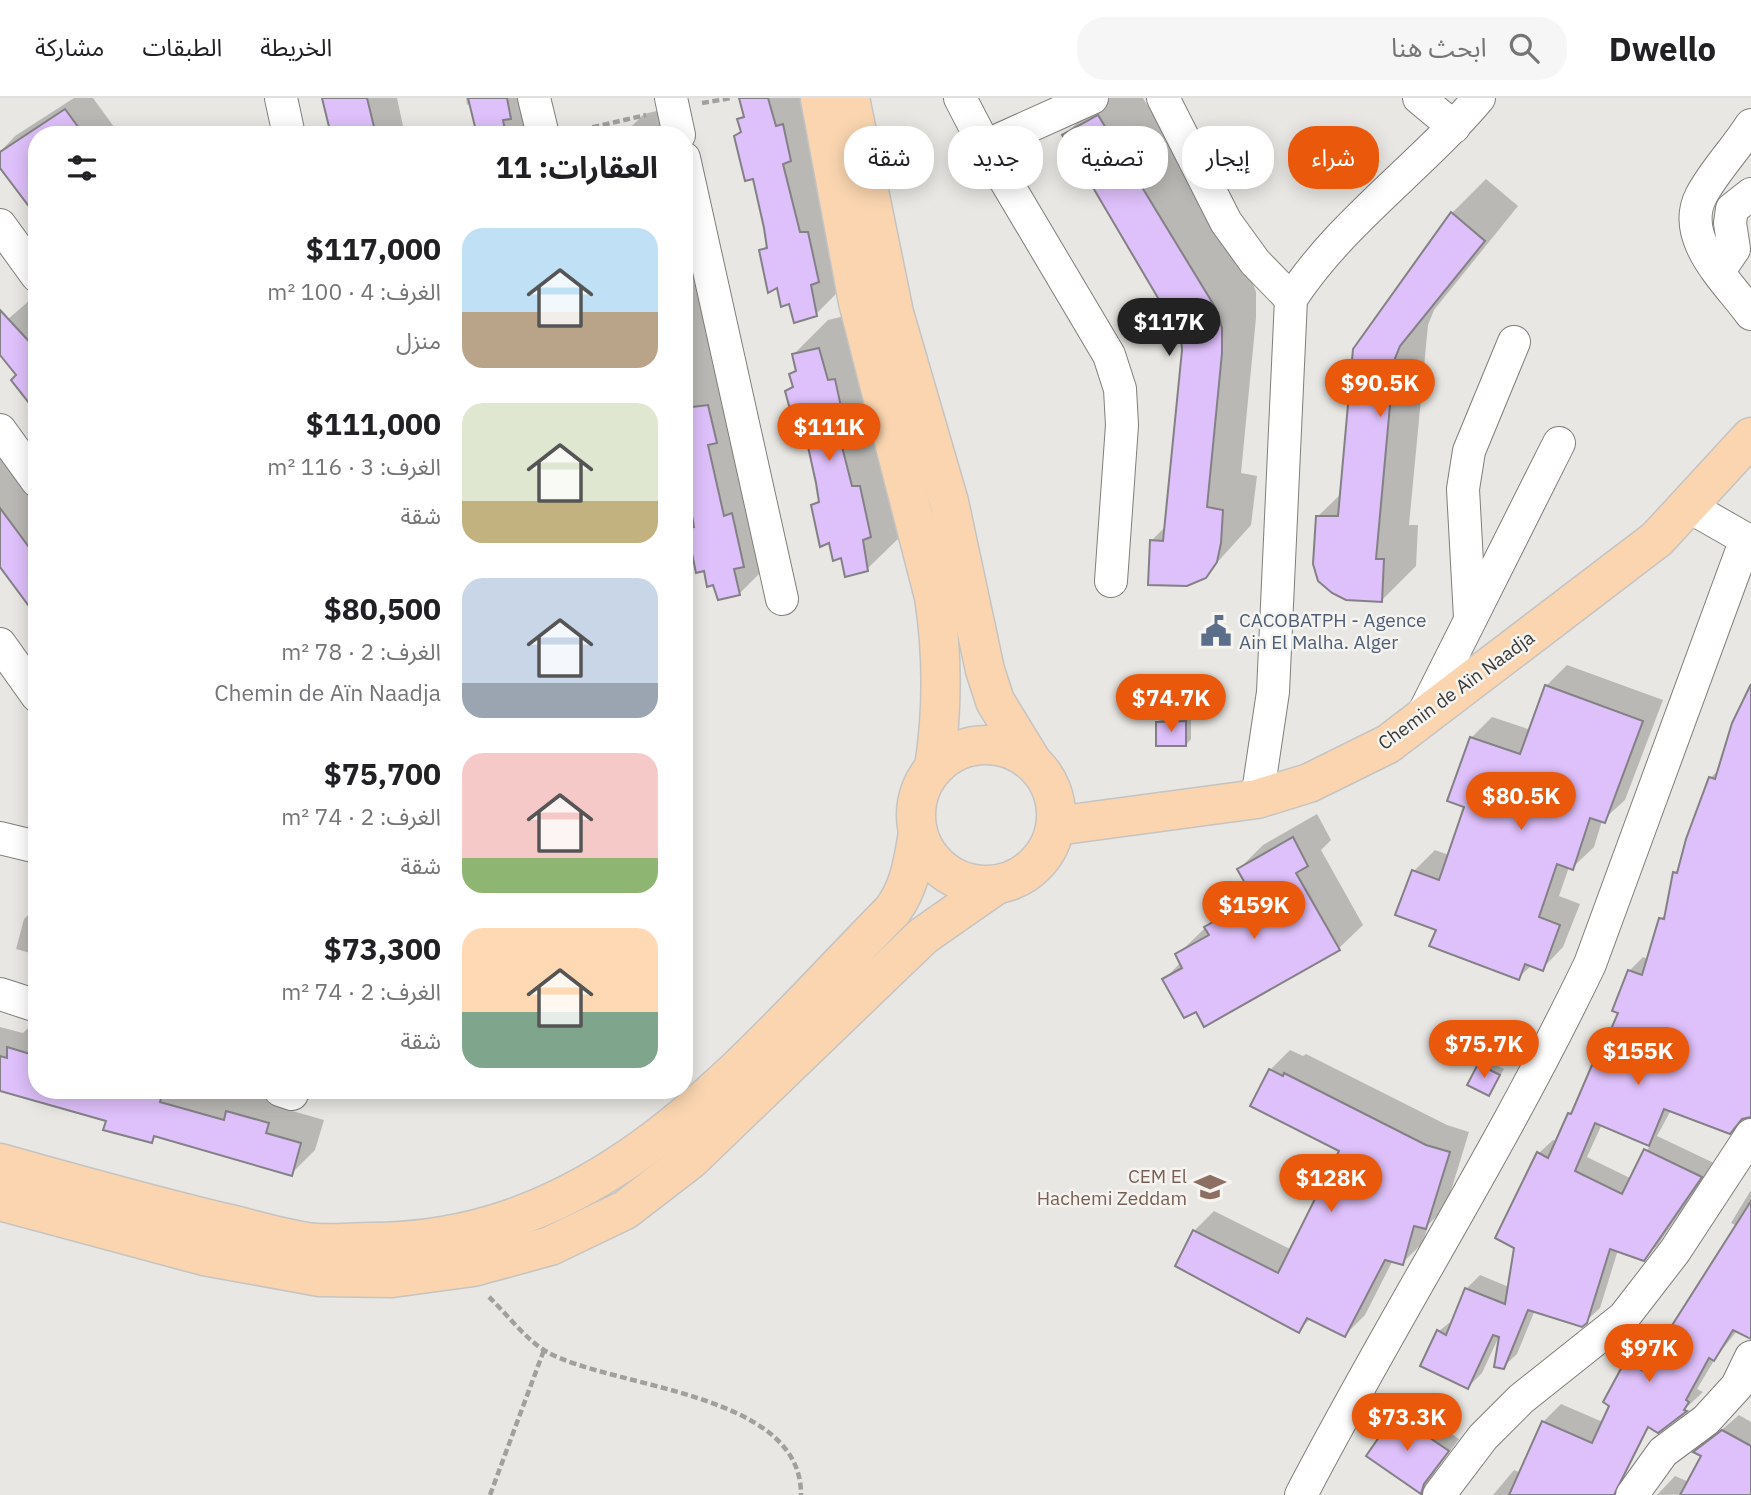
<!DOCTYPE html>
<html lang="ar">
<meta charset="utf-8">
<style>
:root{--surface:#fff;--page:#f6f6f6;--text:#202124;--muted:#757577;--line:#e0e0e0;--accent:#ea580c}
body{margin:0;font-family:"IBM Plex Sans","Noto Sans Arabic",sans-serif;background:var(--page);color:var(--text);direction:rtl;height:100vh;display:flex;flex-direction:column;font-size:26px;white-space:nowrap}
*{box-sizing:border-box;margin:0}
p{font-size:23px;color:var(--muted)}
.icon{flex:none;width:38px;height:38px;fill:none;stroke:currentColor;stroke-width:2;stroke-linecap:round;stroke-linejoin:round}
.map{position:relative;flex:1;overflow:hidden;direction:ltr}
.sheet{position:absolute;left:28px;top:28px;width:665px;height:973px;display:flex;flex-direction:column;background:var(--surface);border-radius:28px;box-shadow:0 4px 18px #0003;direction:rtl}
.sheet>*{flex:none}
.hud{position:absolute;left:714px;top:28px;width:665px;height:63px;direction:rtl;display:flex;gap:14px}
.price{position:absolute;translate:-50% -60px;padding:0 16px;border-radius:24px;background:var(--accent);color:#fff;font-size:23px;line-height:46px;filter:drop-shadow(0 2px 4px #0008)}
.price::after{content:'';position:absolute;left:50%;top:42px;width:21px;height:16px;margin-left:-10px;background:inherit;clip-path:polygon(0 0,100% 0,50% 100%)}
.price.selected{background:#222;color:#fff}
ul{padding:0;list-style:none}
li{display:flex;align-items:center;gap:21px;height:175px;padding:0 35px}
li span{display:grid;place-items:center;flex:none;width:196px;height:140px;border-radius:21px;color:#555}
li>.icon{margin-inline-start:auto}
span .icon{width:84px;height:84px;fill:#fffc;stroke-width:1}
li b{font-size:30px}
h2{display:flex;justify-content:space-between;align-items:center;height:84px;padding:0 35px;font-size:30px}
.chip{padding:0 24px;border-radius:28px;background:var(--surface);box-shadow:0 4px 18px #0003;font-size:24px;line-height:63px}
.chip.selected{background:var(--accent);color:#fff}
header{display:flex;align-items:center;gap:42px;box-sizing:border-box;height:98px;padding:0 35px;background:var(--surface);border-bottom:2px solid var(--line)}
header strong{font-size:33px}
nav{display:flex;gap:38px;margin-inline-start:auto;font-size:24px}
.search{width:490px;height:63px;background:var(--page);display:flex;align-items:center;gap:18px;box-sizing:border-box;padding:0 24px;border-radius:28px;color:var(--muted);font-size:26px}
.map>svg:first-child{display:block}
.shadow{fill:#0003;fill-rule:evenodd}
.building{fill:#dec0fa;stroke:#838185;stroke-width:2}
.lines{fill:none;stroke-linecap:round;stroke-linejoin:round}
.minor-casing{stroke:#7f7e7a;stroke-width:34}
.major-casing{stroke:#c4c4c3;stroke-width:41}
.path{stroke:#a0a09d;stroke-width:4.5;stroke-dasharray:7 3.5;stroke-linecap:butt}
.minor{stroke:#fff;stroke-width:32}
.major{stroke:#fad5b0;stroke-width:38}
.labels{text-anchor:middle;stroke-width:5;stroke-linejoin:round;paint-order:stroke}
.service-label{font-size:19px;fill:#4e5e75;stroke:#f6f4f0;text-anchor:start}
.street-label{font-size:19px;fill:#393937;stroke:#f6f4f0}
.education-label{font-size:19px;fill:#785e54;stroke:#f6f4f0;text-anchor:end}
</style>
<header>
<strong>Dwello</strong>
<div class="search"><svg class="icon" aria-label="search" viewBox="0 0 24 24"><circle cx="10" cy="10" r="6"/><path d="M15 15l6 6"/></svg>ابحث هنا</div>
<nav><a>الخريطة</a><a>الطبقات</a><a>مشاركة</a></nav>
</header>
<div class="map">
<svg width="1751" height="1397" viewBox="0 0 1751 1397">
<rect width="100%" height="100%" fill="#e8e7e3"/>
<g class="shadow">
<polygon points="74,0 93,0 120,37 37,37 0,67 0,54 15,38"/>
<polygon points="324,0 397,0 405,37 332,37"/>
<polygon points="466,0 540,0 548,37 479,37 471,6 467,7"/>
<polygon points="744,0 819,0 850,182 816,216 791,204 761,153 768,146 755,78 736,38 742,31 739,22 745,16"/>
<polygon points="1104,0 1143,0 1249,175 1256,194 1256,220 1241,375 1257,378 1251,427 1205,478 1152,442 1166,428 1184,252 1178,229 1064,37"/>
<polygon points="669,10 677,37 623,37 644,16"/>
<polygon points="684,41 774,461 739,496 715,485 705,471 689,432 695,426 684,375"/>
<polygon points="1486,81 1518,108 1434,212 1428,227 1409,427 1418,427 1416,468 1382,502 1317,419 1342,395 1452,115"/>
<polygon points="37,196 37,305 0,254 0,228"/>
<polygon points="853,216 902,437 867,471 842,458 830,442 813,408 820,401 806,333 787,293 794,286 791,276 797,270 793,257 828,222"/>
<polygon points="0,352 37,388 37,518 0,467"/>
<polygon points="1567,567 1663,602 1625,702 1602,723 1594,749 1572,770 1569,769 1559,798 1580,806 1563,849 1542,871 1532,867 1518,880 1438,831 1414,773 1435,752 1449,757 1466,708 1471,640 1492,619 1531,632 1546,588"/>
<path d="M1751,587V1016L1729,1034L1671,1012L1657,1038L1714,1065L1657,1148L1643,1161L1618,1152L1600,1210L1585,1224L1535,1212L1517,1256L1503,1269L1501,1234L1482,1275L1468,1289L1439,1233L1454,1221L1466,1191L1480,1177L1509,1189L1539,1055L1553,1042L1557,1044L1599,963L1620,914L1629,873L1643,859L1648,861L1661,821L1667,815L1675,775L1681,769L1710,680L1720,671ZM1602,1026L1650,1047L1632,1081L1587,1059Z"/>
<polygon points="1163,619 1191,619 1191,641 1186,647 1158,624"/>
<polygon points="1317,716 1331,742 1321,752 1363,827 1339,850 1205,927 1196,911 1164,882 1181,864 1177,857 1231,805 1251,793 1239,771 1263,747"/>
<polygon points="37,808 37,857 16,851 24,821"/>
<polygon points="32,926 37,927 37,992 227,992 245,997 250,992 260,992 292,1001 289,1012 324,1022 315,1052 291,1076 157,1037 151,1043 108,1022 0,992 0,929 23,935"/>
<polygon points="1290,952 1303,958 1306,956 1447,1027 1469,1034 1446,1109 1428,1127 1423,1145 1402,1165 1393,1162 1365,1217 1345,1237 1311,1220 1299,1232 1194,1133 1214,1113 1292,1152 1342,1052 1270,972"/>
<polygon points="1485,961 1504,971 1489,996 1470,986"/>
<polygon points="1751,1092 1751,1240 1737,1233 1716,1259 1697,1291 1703,1294 1675,1320 1609,1308 1605,1304 1624,1268 1641,1252 1656,1255 1737,1128 1731,1125"/>
<polygon points="1408,1305 1459,1341 1436,1372 1432,1382 1421,1394 1396,1317"/>
<polygon points="1561,1306 1612,1328 1585,1397 1493,1397 1514,1372 1521,1375 1543,1324"/>
<polygon points="1739,1317 1751,1324 1751,1395 1657,1397 1675,1378 1689,1384 1703,1358 1696,1354"/>
</g>
<g class="building">
<polygon points="322,0 367,0 376,37 331,37"/>
<polygon points="468,0 507,0 511,21 503,22 506,37 477,37"/>
<polygon points="739,0 768,0 776,28 783,26 791,63 783,66 800,134 808,134 819,184 811,187 817,218 794,225 789,206 781,209 777,190 768,195 759,152 767,150 764,130 753,81 745,83 734,38 741,34 737,21 744,19"/>
<polygon points="65,11 84,37 37,37 37,119 0,70 0,54"/>
<polygon points="1098,17 1215,209 1222,230 1222,255 1207,409 1223,412 1221,445 1217,464 1206,480 1187,488 1148,487 1150,442 1163,443 1182,252 1181,239 1062,37"/>
<polygon points="1451,114 1485,143 1400,248 1394,263 1376,461 1384,461 1382,504 1346,502 1332,495 1318,483 1313,466 1316,418 1338,418 1353,251"/>
<polygon points="0,212 37,252 37,315 11,282 16,277 0,257"/>
<polygon points="819,250 828,282 835,281 843,318 835,321 852,388 860,388 871,439 863,442 868,473 845,479 841,460 833,463 829,445 820,449 811,407 819,404 816,385 805,335 797,337 785,293 793,289 789,276 796,273 792,256"/>
<polygon points="708,307 717,345 708,347 724,418 732,415 744,469 734,471 740,497 718,502 713,487 707,489 704,473 696,475 687,431 694,429 684,372 684,310"/>
<polygon points="0,410 37,460 37,519 0,469"/>
<polygon points="1751,586 1751,1019 1742,1021 1730,1036 1664,1011 1649,1048 1595,1025 1575,1073 1622,1096 1644,1051 1702,1079 1644,1163 1610,1151 1587,1225 1582,1229 1528,1212 1504,1271 1494,1269 1499,1239 1493,1237 1468,1291 1420,1268 1437,1232 1446,1237 1465,1190 1505,1206 1514,1150 1495,1140 1537,1054 1548,1060 1568,1015 1571,1016 1592,967 1595,968 1618,915 1612,913 1628,872 1642,877 1659,820 1664,821 1673,774 1677,775 1686,741 1709,679 1715,681 1732,625"/>
<polygon points="1545,587 1643,623 1605,725 1590,720 1573,772 1557,766 1539,819 1560,827 1543,873 1525,866 1519,882 1429,848 1436,832 1395,817 1412,772 1439,782 1464,709 1447,703 1470,639 1520,656"/>
<polygon points="1186,623 1186,648 1156,648 1156,624"/>
<polygon points="1293,739 1308,768 1296,775 1340,852 1204,929 1196,914 1184,920 1162,881 1182,870 1175,856 1209,837 1204,829 1254,801 1237,771"/>
<polygon points="7,949 37,958 37,992 163,992 160,1004 224,1022 226,1013 269,1025 266,1035 301,1045 292,1078 154,1038 152,1045 103,1032 106,1023 0,993 0,958 7,960"/>
<polygon points="1478,966 1500,977 1489,998 1467,987"/>
<polygon points="1269,971 1283,978 1284,975 1426,1047 1450,1054 1426,1131 1414,1128 1403,1167 1385,1162 1345,1239 1307,1220 1299,1235 1175,1168 1193,1132 1278,1175 1339,1053 1250,1008"/>
<polygon points="1751,1103 1751,1241 1733,1232 1714,1263 1709,1260 1686,1302 1689,1304 1684,1312 1687,1313 1658,1335 1648,1329 1614,1397 1509,1397 1542,1323 1592,1345 1609,1308 1603,1304 1623,1267 1630,1271 1633,1267 1643,1273"/>
<polygon points="1395,1316 1449,1353 1424,1386 1421,1396 1366,1358"/>
<polygon points="1722,1332 1751,1348 1751,1397 1680,1397 1701,1358 1693,1354"/>
</g>
<g class="lines">
<defs>
<g id="minor">
<polyline points="281,0 289,37"/>
<polyline points="534,0 543,37"/>
<polyline points="671,0 679,37"/>
<polyline points="960,0 985,48 1109,257 1120,291 1122,327 1111,483"/>
<polyline points="1163,0 1226,124 1255,164 1291,201"/>
<polyline points="1419,0 1454,29"/>
<path d="M1751,27C1736,51 1714,73 1701,98C1679,141 1728,184 1751,216"/>
<polyline points="985,48 1092,0"/>
<polyline points="684,60 782,501"/>
<polyline points="0,127 37,178"/>
<polyline points="1719,173 1734,151 1730,125 1732,111 1751,96"/>
<polyline points="0,332 37,383"/>
<polyline points="1688,408 1751,444"/>
<polyline points="1470,520 1463,391 1469,353 1514,244"/>
<polyline points="0,546 37,598"/>
<polyline points="1420,622 1559,345"/>
<path d="M1257,701L1273,594L1291,201C1341,124 1420,70 1479,0"/>
<polyline points="0,740 37,749"/>
<polyline points="0,896 37,908"/>
<polyline points="280,992 292,996"/>
<path d="M1301,1397C1394,1218 1503,1048 1590,866L1746,441"/>
<polyline points="1439,1397 1483,1339 1521,1301 1624,1219 1675,1153 1751,1037"/>
<polyline points="1632,1397 1663,1354 1706,1322 1737,1288 1751,1259"/>
</g>
<g id="major">
<path d="M820,0L858,204L934,499C943,557 943,611 934,670"/>
<polyline points="850,0 894,215 949,404 985,572 995,603 1031,662"/>
<circle cx="986" cy="717" r="70"/>
<polyline points="1056,728 1257,701 1309,685 1388,646 1657,441 1751,339"/>
<path d="M0,1065C76,1086 153,1108 230,1126C255,1132 281,1140 307,1144C327,1147 350,1144 370,1144C605,1144 741,966 892,813C910,789 913,764 918,735"/>
<polyline points="0,1103 204,1158 320,1179 392,1180 473,1169 550,1148 625,1112 690,1062 923,838 996,787"/>
</g>
</defs>
<use href="#minor" class="minor-casing"/>
<use href="#major" class="major-casing"/>
<g class="path">
<polyline points="702,5 732,0"/>
<polyline points="572,34 646,17"/>
<path d="M489,1199C507,1216 526,1242 547,1254C615,1291 802,1294 801,1397"/>
<polyline points="490,1397 544,1252"/>
</g>
<use href="#minor" class="minor"/>
<use href="#major" class="major"/>
</g>
<defs>
<symbol id="civic-bare" viewBox="-9 -9 18 18"><path d="M-.6-6.5H3V-4.5H.6V-3L4-1V1h2V6H-6V1h2V-1L-.6-3ZM-1.2 2.5V6h2.4V2.5Z" fill="#5c6f8a" stroke="#f6f4f0" stroke-width="2.5" paint-order="stroke"/></symbol>
<symbol id="school-bare" viewBox="-9 -9 18 18"><path d="M0-5L7-2L0 1L-7-2ZM-4 1L0 2.5L4 1V4Q0 6-4 4Z" fill="#8d6e63" stroke="#f6f4f0" stroke-width="2.5" paint-order="stroke"/></symbol>
</defs>
<g fill-rule="evenodd">
<use href="#civic-bare" x="1194" y="511" width="44" height="44"/>
<use href="#school-bare" x="1188" y="1067" width="44" height="44"/>
</g>
<g class="labels">
<g class="service-label">
<text x="1239" y="529">CACOBATPH - Agence<tspan x="1239" dy="22">Ain El Malha. Alger</tspan></text>
</g>
<g class="street-label">
<text transform="translate(1456 592) rotate(-36)" y="7">Chemin de Aïn Naadja</text>
</g>
<g class="education-label">
<text x="1187" y="1085">CEM El<tspan x="1187" dy="22">Hachemi Zeddam</tspan></text>
</g>
</g>
</svg>
<b class="price selected" style="left:1169px;top:260px">$117K</b>
<b class="price" style="left:1380px;top:321px">$90.5K</b>
<b class="price" style="left:829px;top:365px">$111K</b>
<b class="price" style="left:1171px;top:636px">$74.7K</b>
<b class="price" style="left:1521px;top:734px">$80.5K</b>
<b class="price" style="left:1254px;top:843px">$159K</b>
<b class="price" style="left:1484px;top:982px">$75.7K</b>
<b class="price" style="left:1638px;top:989px">$155K</b>
<b class="price" style="left:1331px;top:1116px">$128K</b>
<b class="price" style="left:1649px;top:1286px">$97K</b>
<b class="price" style="left:1407px;top:1355px">$73.3K</b>
<div class="hud">
<a class="chip selected">شراء</a>
<a class="chip">إيجار</a>
<a class="chip">تصفية</a>
<a class="chip">جديد</a>
<a class="chip">شقة</a>
</div>
<section class="sheet">
<h2>العقارات: 11<svg class="icon" aria-label="filters" viewBox="0 0 24 24"><path d="M4 7h16M4 17h16"/><circle cx="9" cy="7" r="2"/><circle cx="15" cy="17" r="2"/></svg></h2>
<ul>
<li><span style="background:linear-gradient(#bfe0f5 60%,#b9a48a 0)"><svg class="icon" aria-label="home" viewBox="0 0 24 24"><path d="M3 11l9-7 9 7M6 9v11h12V9"/></svg></span><div><b>$117,000</b><p>الغرف: 4 · 100 m²</p><p>منزل</p></div></li>
<li><span style="background:linear-gradient(#dfe7d0 70%,#c2b280 0)"><svg class="icon" aria-label="home" viewBox="0 0 24 24"><path d="M3 11l9-7 9 7M6 9v11h12V9"/></svg></span><div><b>$111,000</b><p>الغرف: 3 · 116 m²</p><p>شقة</p></div></li>
<li><span style="background:linear-gradient(#c9d6e8 75%,#9aa5b1 0)"><svg class="icon" aria-label="home" viewBox="0 0 24 24"><path d="M3 11l9-7 9 7M6 9v11h12V9"/></svg></span><div><b>$80,500</b><p>الغرف: 2 · 78 m²</p><p>Chemin de Aïn Naadja</p></div></li>
<li><span style="background:linear-gradient(#f6c9c9 75%,#8fb573 0)"><svg class="icon" aria-label="home" viewBox="0 0 24 24"><path d="M3 11l9-7 9 7M6 9v11h12V9"/></svg></span><div><b>$75,700</b><p>الغرف: 2 · 74 m²</p><p>شقة</p></div></li>
<li><span style="background:linear-gradient(#ffd9b3 60%,#7fa58c 0)"><svg class="icon" aria-label="home" viewBox="0 0 24 24"><path d="M3 11l9-7 9 7M6 9v11h12V9"/></svg></span><div><b>$73,300</b><p>الغرف: 2 · 74 m²</p><p>شقة</p></div></li>
</ul>
</section>
</div>
